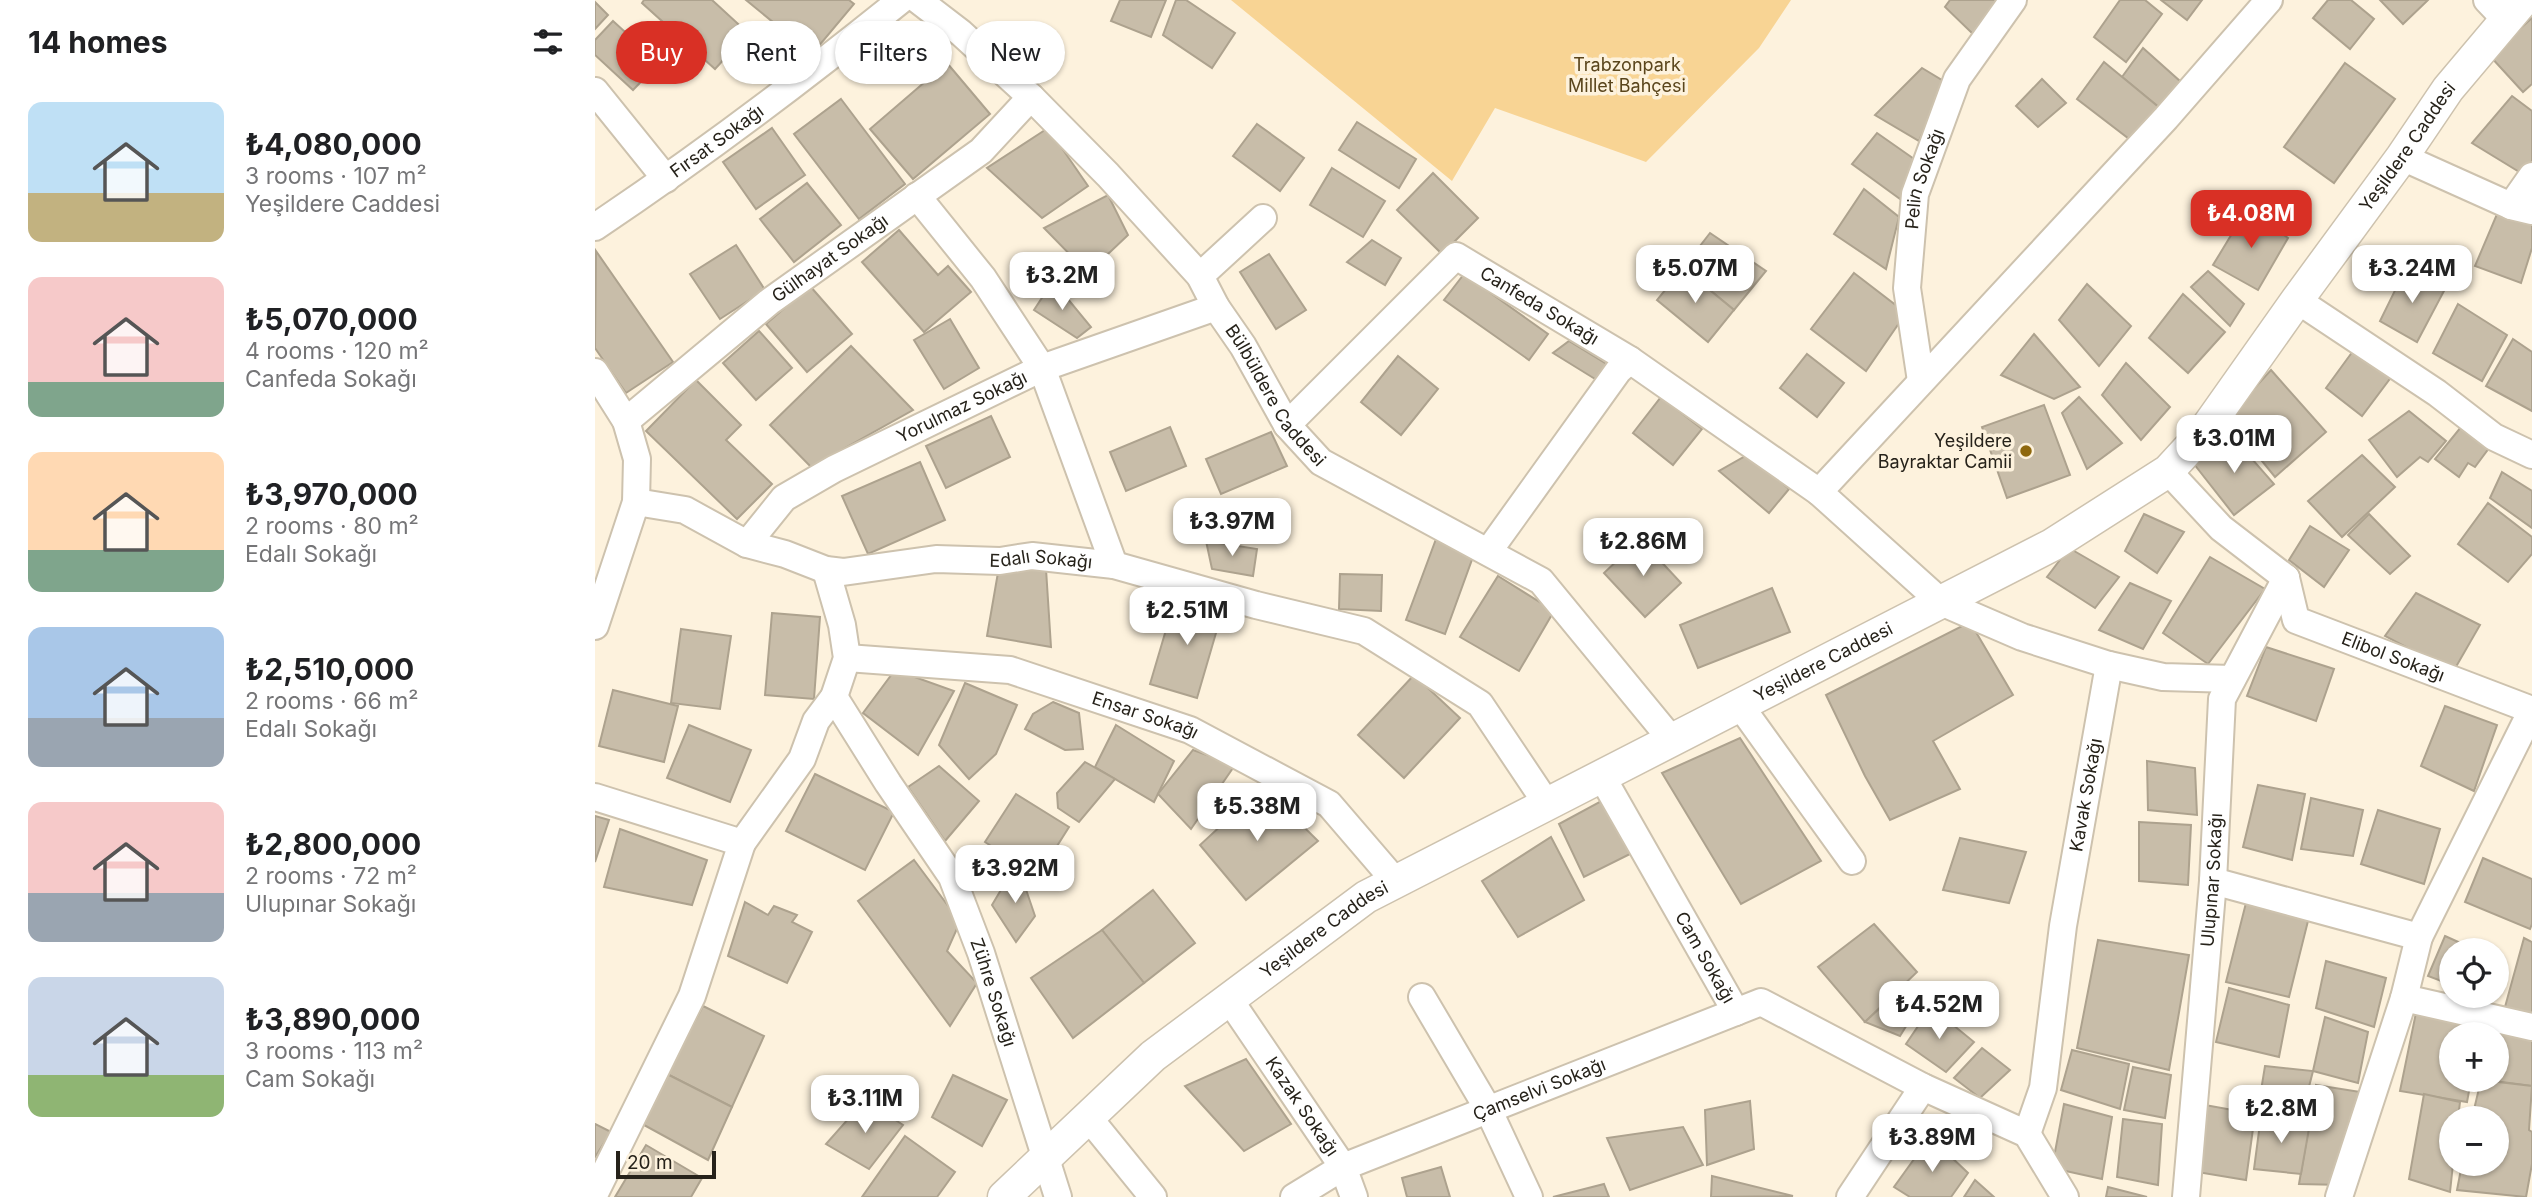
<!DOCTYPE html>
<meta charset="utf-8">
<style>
:root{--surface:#fff;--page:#f2f2f2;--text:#202124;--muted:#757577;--accent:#d93025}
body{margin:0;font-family:Inter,sans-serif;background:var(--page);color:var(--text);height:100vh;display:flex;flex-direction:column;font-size:26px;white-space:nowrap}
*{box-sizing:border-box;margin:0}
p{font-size:23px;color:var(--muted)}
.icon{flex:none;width:38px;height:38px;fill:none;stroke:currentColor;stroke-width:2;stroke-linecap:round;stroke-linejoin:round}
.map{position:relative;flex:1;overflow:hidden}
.drawer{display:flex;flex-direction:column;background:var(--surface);width:595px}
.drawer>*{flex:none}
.guide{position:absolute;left:21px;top:21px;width:665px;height:63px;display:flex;gap:14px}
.controls{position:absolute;left:1844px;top:938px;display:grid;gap:14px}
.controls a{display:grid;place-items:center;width:70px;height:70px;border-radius:50%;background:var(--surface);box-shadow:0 2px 5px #0004;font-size:35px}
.scale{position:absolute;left:21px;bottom:18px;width:100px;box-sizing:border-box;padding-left:7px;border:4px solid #26221a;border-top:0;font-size:19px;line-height:24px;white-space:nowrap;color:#26221a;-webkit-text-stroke:5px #fdf2dd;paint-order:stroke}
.price{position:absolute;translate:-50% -60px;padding:0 16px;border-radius:14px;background:#fff;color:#222;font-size:23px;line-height:46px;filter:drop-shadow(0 2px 4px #0008)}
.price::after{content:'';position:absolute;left:50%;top:42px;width:21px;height:16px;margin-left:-10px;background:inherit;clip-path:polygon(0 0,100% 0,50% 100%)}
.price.current{background:var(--accent);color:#fff}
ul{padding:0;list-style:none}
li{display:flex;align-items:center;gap:21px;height:175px;padding:0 28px}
li span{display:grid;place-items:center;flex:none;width:196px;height:140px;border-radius:14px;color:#555}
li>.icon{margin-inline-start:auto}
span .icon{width:84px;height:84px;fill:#fffc;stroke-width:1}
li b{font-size:30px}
h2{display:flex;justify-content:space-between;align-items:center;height:84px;padding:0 28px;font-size:30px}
.chip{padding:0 24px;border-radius:32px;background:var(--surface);box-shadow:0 2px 5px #0004;font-size:24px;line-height:63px}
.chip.current{background:var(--accent);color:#fff}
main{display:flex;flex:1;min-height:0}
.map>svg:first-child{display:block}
.green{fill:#f8d494}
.building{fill:#c8bda9;stroke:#ada28e;stroke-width:2}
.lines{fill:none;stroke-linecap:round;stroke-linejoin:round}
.minor-casing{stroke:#cdc2ae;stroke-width:30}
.tertiary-casing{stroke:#cdc2ae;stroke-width:35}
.minor{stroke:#fff;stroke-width:26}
.tertiary{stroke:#fff;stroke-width:32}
.poi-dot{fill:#8f680d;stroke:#fdf2dd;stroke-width:2.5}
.labels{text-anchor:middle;stroke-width:7;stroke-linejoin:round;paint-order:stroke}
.park-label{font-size:18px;fill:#5a451c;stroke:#fdf2dd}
.street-label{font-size:18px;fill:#26221a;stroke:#fdf2dd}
.poi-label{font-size:18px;fill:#26221a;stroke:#fdf2dd;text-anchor:end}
</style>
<main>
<section class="drawer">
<h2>14 homes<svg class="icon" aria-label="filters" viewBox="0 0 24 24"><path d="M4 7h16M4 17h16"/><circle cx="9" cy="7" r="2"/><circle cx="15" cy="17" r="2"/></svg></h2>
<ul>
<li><span style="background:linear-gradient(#bfe0f5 65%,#c2b280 0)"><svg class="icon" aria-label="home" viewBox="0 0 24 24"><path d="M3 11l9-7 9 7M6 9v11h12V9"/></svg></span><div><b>₺4,080,000</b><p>3 rooms · 107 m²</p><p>Yeşildere Caddesi</p></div></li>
<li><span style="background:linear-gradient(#f6c9c9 75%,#7fa58c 0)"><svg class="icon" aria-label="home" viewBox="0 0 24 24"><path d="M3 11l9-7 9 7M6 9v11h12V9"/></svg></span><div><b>₺5,070,000</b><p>4 rooms · 120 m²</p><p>Canfeda Sokağı</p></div></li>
<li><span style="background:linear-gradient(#ffd9b3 70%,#7fa58c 0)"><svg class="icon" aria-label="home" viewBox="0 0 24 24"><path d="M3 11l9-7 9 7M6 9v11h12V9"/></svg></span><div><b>₺3,970,000</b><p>2 rooms · 80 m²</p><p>Edalı Sokağı</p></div></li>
<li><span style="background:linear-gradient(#a9c7e8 65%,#9aa5b1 0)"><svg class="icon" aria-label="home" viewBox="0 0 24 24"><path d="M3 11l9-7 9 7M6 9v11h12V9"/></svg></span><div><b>₺2,510,000</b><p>2 rooms · 66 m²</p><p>Edalı Sokağı</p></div></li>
<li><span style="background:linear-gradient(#f6c9c9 65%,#9aa5b1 0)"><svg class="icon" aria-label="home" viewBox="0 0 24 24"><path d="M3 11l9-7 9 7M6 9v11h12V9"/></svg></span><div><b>₺2,800,000</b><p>2 rooms · 72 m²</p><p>Ulupınar Sokağı</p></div></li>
<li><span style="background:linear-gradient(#c9d6e8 70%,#8fb573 0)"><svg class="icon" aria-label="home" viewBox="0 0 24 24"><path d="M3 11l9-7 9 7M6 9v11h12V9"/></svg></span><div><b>₺3,890,000</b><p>3 rooms · 113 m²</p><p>Cam Sokağı</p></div></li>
</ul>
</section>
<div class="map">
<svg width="1937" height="1197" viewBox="0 0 1937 1197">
<rect width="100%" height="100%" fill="#fdf2dd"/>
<polygon class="green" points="636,0 1196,0 1164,48 1051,162 900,108 857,181"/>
<g class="building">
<polygon points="49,0 117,0 153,33 120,69 47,3"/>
<polygon points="151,0 254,0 259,4 217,54"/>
<polygon points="525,0 571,0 556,37 516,21"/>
<polygon points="581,0 591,0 640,33 617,68 568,35"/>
<polygon points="1355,0 1407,0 1380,36 1350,7"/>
<polygon points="1525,0 1550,0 1567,14 1531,62 1499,37"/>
<polygon points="1566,0 1607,0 1592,20"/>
<polygon points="1733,0 1756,0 1779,19 1755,49 1718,18"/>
<polygon points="1785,0 1833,0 1808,24"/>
<polygon points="0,2 13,15 0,29"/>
<polygon points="1937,18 1937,84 1928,92 1895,56"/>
<polygon points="18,21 64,63 38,90 0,55 0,40"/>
<polygon points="1548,48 1586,82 1566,109 1527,77"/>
<polygon points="1509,62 1566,109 1542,145 1482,99"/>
<polygon points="352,63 395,114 318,179 275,129"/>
<polygon points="1750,63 1800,99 1739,183 1689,147"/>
<polygon points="1327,68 1350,82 1324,141 1280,115"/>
<polygon points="1447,79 1471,103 1443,127 1421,106"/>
<polygon points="1917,96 1937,111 1937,161 1926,173 1877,143"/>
<polygon points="246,99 310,184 264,219 199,134"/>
<polygon points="762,122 821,159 804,188 744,150"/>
<polygon points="662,124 709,158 685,191 638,156"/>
<polygon points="177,128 210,175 161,209 128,162"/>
<polygon points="453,128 493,186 447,218 392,168"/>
<polygon points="1282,133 1322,161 1305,199 1257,164"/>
<polygon points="737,168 790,201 768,237 715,205"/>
<polygon points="838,173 883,218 847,254 802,210"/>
<polygon points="212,183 246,225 199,262 165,219"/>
<polygon points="1269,189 1304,217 1291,269 1239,234"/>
<polygon points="513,195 533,235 493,273 449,228"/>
<polygon points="1905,207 1937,220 1937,248 1926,283 1880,266"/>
<polygon points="1652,209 1693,238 1663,290 1618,265"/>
<polygon points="304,230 343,275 353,266 376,292 329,332 267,262"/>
<polygon points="1115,233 1171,271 1139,310 1088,268"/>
<polygon points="777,240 806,258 790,285 752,262"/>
<polygon points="141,245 170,290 125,319 95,274"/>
<polygon points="1,251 78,362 31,393 0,348"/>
<polygon points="674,254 711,310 681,329 645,272"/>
<polygon points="1088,268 1139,310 1113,342 1062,300"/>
<polygon points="1810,270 1850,289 1822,342 1785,321"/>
<polygon points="1613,271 1649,304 1635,326 1596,287"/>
<polygon points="1259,273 1311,313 1271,371 1216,329"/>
<polygon points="869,274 953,334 934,360 849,300"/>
<polygon points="458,281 496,327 482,338 439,310"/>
<polygon points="1492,284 1536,326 1504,366 1464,320"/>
<polygon points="215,286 257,334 212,372 171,324"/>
<polygon points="1588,294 1630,332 1593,373 1554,338"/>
<polygon points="1863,304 1912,335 1887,381 1838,353"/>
<polygon points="355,319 384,368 349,389 319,340"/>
<polygon points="164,331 197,368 161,400 128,363"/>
<polygon points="1439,334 1485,387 1459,399 1406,375"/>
<polygon points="1918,339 1937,352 1937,411 1891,386"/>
<polygon points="974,341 1023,371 1013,387 958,353"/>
<polygon points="256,346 318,410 216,467 175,425"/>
<polygon points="1758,351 1797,376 1767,416 1731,388"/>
<polygon points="1212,354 1249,383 1222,417 1185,388"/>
<polygon points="803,356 843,389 806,435 766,402"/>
<polygon points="1531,363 1575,407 1546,440 1507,395"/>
<polygon points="1676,370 1731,432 1680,477 1632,418"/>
<polygon points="101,380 146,425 131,440 177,484 142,519 51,431"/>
<polygon points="1066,397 1107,429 1078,465 1038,433"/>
<polygon points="1484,397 1527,443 1492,469 1467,413"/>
<polygon points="1449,405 1475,475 1412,498 1387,427"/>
<polygon points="1814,411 1851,441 1833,462 1825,457 1802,477 1774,440"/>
<polygon points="396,416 415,457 351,488 331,446"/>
<polygon points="575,427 591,466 531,491 515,452"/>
<polygon points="1866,427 1897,444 1880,467 1873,463 1864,477 1840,459"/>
<polygon points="676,432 692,466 626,494 611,459"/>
<polygon points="1636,435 1679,484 1639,515 1599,464"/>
<polygon points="1154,454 1194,489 1174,513 1124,471"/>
<polygon points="1767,455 1800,487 1747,537 1713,501"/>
<polygon points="325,462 350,520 273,554 247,496"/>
<polygon points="1907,472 1937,491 1937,528 1895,498"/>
<polygon points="1893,503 1937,537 1937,554 1913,582 1863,544"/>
<polygon points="630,505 680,506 679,535 629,534"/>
<polygon points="1549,514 1589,532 1562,573 1530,551"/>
<polygon points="1774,514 1815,556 1795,574 1753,535"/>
<polygon points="1715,526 1754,550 1729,587 1694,560"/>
<polygon points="841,539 879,554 850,634 811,620"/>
<polygon points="1045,539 1086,583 1050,617 1009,573"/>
<polygon points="611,541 662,549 658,576 617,569"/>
<polygon points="1474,548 1524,577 1500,608 1452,577"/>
<polygon points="1615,557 1670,589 1613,664 1568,633"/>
<polygon points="405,561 451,569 456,647 392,636"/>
<polygon points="745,574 787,575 786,611 744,609"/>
<polygon points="903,576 959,611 924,671 865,637"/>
<polygon points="1535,583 1576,601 1548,649 1504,630"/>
<polygon points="1177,588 1195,632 1103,668 1085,625"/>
<polygon points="1821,593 1885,625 1858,672 1790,636"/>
<polygon points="581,596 628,609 602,698 555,684"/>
<polygon points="177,613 225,617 219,699 170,695"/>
<polygon points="1375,622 1418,695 1338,741 1365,789 1295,820 1270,776 1231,695"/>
<polygon points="86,629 136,636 125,709 76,703"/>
<polygon points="1671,647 1739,669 1721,721 1652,696"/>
<polygon points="300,670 359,691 323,755 268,713"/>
<polygon points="819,675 865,718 809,778 763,735"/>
<polygon points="370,683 422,705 401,754 374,779 344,745"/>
<polygon points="18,690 83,706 69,762 4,746"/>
<polygon points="458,702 484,713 488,749 470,750 430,729 438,714"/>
<polygon points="1850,706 1902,725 1879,791 1826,766"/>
<polygon points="94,725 156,750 135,802 72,778"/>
<polygon points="521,725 579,761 559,802 500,767"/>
<polygon points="1145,738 1226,861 1146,904 1067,773"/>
<polygon points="598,750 640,765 596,829 563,794"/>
<polygon points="1552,761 1600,768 1602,815 1553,810"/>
<polygon points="490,762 520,779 484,822 463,808 462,793"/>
<polygon points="344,766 384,801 350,841 313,787"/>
<polygon points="220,774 299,812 270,870 191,831"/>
<polygon points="1663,785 1710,794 1697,860 1648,847"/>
<polygon points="668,787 723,841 651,900 605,845"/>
<polygon points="421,794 474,827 443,876 390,842"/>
<polygon points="1716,798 1768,810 1758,856 1706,849"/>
<polygon points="1010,799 1039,852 989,877 964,824"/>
<polygon points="1783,810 1845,829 1829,884 1766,864"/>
<polygon points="0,816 14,820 0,862"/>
<polygon points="1544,822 1596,825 1593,885 1544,881"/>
<polygon points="25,829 112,860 97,905 9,887"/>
<polygon points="956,837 989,900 923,937 887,881"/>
<polygon points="1365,838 1431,852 1414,903 1348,890"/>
<polygon points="1888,858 1937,879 1937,924 1935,929 1870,902"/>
<polygon points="319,860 365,922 352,951 382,983 355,1026 263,901"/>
<polygon points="422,863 440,916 421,942 397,905"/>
<polygon points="558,890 600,943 549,983 507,930"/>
<polygon points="1654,891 1715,913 1694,997 1631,982"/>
<polygon points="150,902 173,915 179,906 202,915 197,922 217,932 192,983 133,956"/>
<polygon points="1279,924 1322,972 1270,1022 1223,967"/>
<polygon points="507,930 549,983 478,1038 436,978"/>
<polygon points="1850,936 1881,950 1857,950 1857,985 1833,976"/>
<polygon points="1929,938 1937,942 1937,1015 1910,1007"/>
<polygon points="1503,940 1594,955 1574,1070 1482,1048"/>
<polygon points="1731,961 1791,978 1779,1027 1721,1008"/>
<polygon points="1634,988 1694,1005 1684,1057 1621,1042"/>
<polygon points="1304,990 1326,1002 1305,1036 1270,1022"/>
<polygon points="1823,1003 1885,1017 1882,1034 1857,1034 1857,1080 1876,1080 1872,1102 1805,1091"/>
<polygon points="108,1006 169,1036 137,1107 72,1074"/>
<polygon points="1336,1007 1379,1042 1351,1072 1311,1044"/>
<polygon points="1730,1017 1773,1032 1763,1083 1718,1071"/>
<polygon points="1893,1031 1937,1038 1937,1086 1892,1080 1902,1080 1902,1034 1892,1034"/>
<polygon points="1387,1048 1415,1070 1385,1098 1359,1078"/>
<polygon points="1477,1050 1534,1064 1525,1109 1466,1090"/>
<polygon points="651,1059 696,1124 649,1151 590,1086"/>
<polygon points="1670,1066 1718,1071 1708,1110 1664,1103"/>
<polygon points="1538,1067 1576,1075 1570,1118 1529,1110"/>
<polygon points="72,1074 137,1107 113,1160 49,1125"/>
<polygon points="358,1075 412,1100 387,1146 337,1117"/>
<polygon points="1886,1080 1937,1086 1934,1130 1937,1132 1937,1164 1931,1197 1862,1190 1867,1164 1902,1164 1902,1118 1877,1118"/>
<polygon points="1721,1085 1778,1094 1748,1185 1704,1184"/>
<polygon points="1829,1094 1865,1102 1863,1118 1857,1118 1858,1164 1855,1192 1814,1179"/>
<polygon points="270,1100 308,1125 274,1169 231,1144"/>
<polygon points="1155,1101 1159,1149 1112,1165 1110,1110"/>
<polygon points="1469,1104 1517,1117 1507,1179 1457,1168"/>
<polygon points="1610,1105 1660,1114 1651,1180 1602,1172"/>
<polygon points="1666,1116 1715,1123 1706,1174 1659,1169"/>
<polygon points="1528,1119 1567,1124 1563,1185 1522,1177"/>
<polygon points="0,1124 16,1132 0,1157"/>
<polygon points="1088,1127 1108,1165 1035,1190 1012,1138"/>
<polygon points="310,1136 360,1172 342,1197 267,1197"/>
<polygon points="1335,1137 1373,1173 1356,1197 1315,1197 1299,1187"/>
<polygon points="51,1145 107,1178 96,1197 20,1197"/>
<polygon points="846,1167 855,1197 812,1197 807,1178"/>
<polygon points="1117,1176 1198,1196 1116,1197"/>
<polygon points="1380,1180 1399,1197 1369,1197"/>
<polygon points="1009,1184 1014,1197 958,1197"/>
<polygon points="1513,1187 1552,1197 1511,1197"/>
</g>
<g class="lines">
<defs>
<g id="minor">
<path id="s1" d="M323,0L366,33L436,97L513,175L605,276L621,307L648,346L692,425L726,462L946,581L1076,739"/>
<polyline points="1892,0 1911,20"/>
<polyline points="0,91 71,179"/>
<polyline points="1807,157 1916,206 1937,211"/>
<polyline points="1916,206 1937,176"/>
<path id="s2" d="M0,227C106,156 207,80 306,0"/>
<polyline points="605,276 668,218"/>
<polyline points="1702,300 1842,393 1899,437 1937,455"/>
<polyline points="0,372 31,421 42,459 41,502 0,626"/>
<path id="s3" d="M1326,381L1312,288L1320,194L1362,79L1418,0"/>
<path id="s4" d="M31,421L174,302L386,151L436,97"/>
<path id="s5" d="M692,425L861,256L1035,360L1224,492"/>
<polyline points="1573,471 1626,528 1691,578"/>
<path id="s6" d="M41,502L90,510L152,544L190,554L231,570L248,572L341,559L405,561L437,556L519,565L661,605L769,631L885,704L952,804"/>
<path id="s7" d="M152,544L189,498L239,469L447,368L388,278L322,196"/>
<polyline points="893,552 1023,371 1035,360"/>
<polyline points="519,565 447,368 621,307"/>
<path id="s8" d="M1691,578L1701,620L1937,710"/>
<path id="s9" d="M252,658L415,670L595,730L734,804L801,882"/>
<polyline points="1637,679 1568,677 1514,665 1427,637 1346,602 1224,492 1571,118 1674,0"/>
<path id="s10" d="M239,697L293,783L357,877L386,953L463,1197"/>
<polyline points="1144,704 1257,861"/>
<path id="s11" d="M1006,775L1141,1012"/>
<polyline points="0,797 147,843 97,996 0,1193"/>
<polyline points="147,843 207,759 221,721 239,697 252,658 247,625 231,570"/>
<polyline points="1618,881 1824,937 1937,710"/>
<polyline points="1824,937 1809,998 1937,1027"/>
<polyline points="827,997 893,1109 934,1197"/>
<path id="s12" d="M634,999L748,1167L699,1197"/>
<polyline points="493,1117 558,1197"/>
<path id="s13" d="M1432,1134L1448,1088L1468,926L1514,665"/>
<path id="s14" d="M759,1197L748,1167L1166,1002L1328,1087L1432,1134L1470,1197"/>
<polyline points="1255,1197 1328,1087"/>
<path id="s15" d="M1591,1197L1618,881L1627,699L1691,578"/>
<polyline points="1744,1197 1809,998"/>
</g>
<g id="tertiary">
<path id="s16" d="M409,1197L558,1056L771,897L1457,545L1573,471L1608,433L1702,300L1807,157L1853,89L1928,0"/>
</g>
</defs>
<use href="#minor" class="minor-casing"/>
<use href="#tertiary" class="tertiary-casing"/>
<use href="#minor" class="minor"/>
<use href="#tertiary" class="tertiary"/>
</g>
<circle class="poi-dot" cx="1431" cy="451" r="7"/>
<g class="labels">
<g class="park-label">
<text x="1032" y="71">Trabzonpark<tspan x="1032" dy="21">Millet Bahçesi</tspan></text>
</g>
<g class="street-label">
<text dy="6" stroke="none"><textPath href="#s2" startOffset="149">Fırsat Sokağı</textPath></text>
<text dy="6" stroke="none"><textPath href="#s16" startOffset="1783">Yeşildere Caddesi</textPath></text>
<text dy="6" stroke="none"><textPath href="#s3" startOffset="205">Pelin Sokağı</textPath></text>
<text dy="6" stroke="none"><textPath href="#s4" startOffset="261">Gülhayat Sokağı</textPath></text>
<text dy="6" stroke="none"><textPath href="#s5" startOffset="336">Canfeda Sokağı</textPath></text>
<text dy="6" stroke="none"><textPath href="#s1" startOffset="537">Bülbüldere Caddesi</textPath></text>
<text dy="6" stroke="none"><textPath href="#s7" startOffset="259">Yorulmaz Sokağı</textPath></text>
<text dy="6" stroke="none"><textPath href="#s6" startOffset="420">Edalı Sokağı</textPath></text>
<text dy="6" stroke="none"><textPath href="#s8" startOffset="147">Elibol Sokağı</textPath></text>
<text dy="6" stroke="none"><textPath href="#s16" startOffset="985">Yeşildere Caddesi</textPath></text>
<text dy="6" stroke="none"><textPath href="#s9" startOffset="306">Ensar Sokağı</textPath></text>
<text dy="6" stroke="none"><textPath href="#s13" startOffset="345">Kavak Sokağı</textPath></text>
<text dy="6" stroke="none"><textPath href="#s15" startOffset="318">Ulupınar Sokağı</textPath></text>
<text dy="6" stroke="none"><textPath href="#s16" startOffset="418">Yeşildere Caddesi</textPath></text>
<text dy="6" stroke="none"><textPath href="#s11" startOffset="210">Cam Sokağı</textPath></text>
<text dy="6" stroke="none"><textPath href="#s10" startOffset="338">Zühre Sokağı</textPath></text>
<text dy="6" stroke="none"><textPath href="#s14" startOffset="243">Çamselvi Sokağı</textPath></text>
<text dy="6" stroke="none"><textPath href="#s12" startOffset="130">Kazak Sokağı</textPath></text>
</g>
<g class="poi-label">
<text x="1417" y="447">Yeşildere<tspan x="1417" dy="21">Bayraktar Camii</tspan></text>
</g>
</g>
</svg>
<div class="controls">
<a><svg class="icon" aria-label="locate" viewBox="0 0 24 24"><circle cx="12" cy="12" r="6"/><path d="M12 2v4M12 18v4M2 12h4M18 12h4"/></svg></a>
<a>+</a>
<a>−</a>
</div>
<div class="scale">20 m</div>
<b class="price current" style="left:1656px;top:250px">₺4.08M</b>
<b class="price" style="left:1100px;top:305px">₺5.07M</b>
<b class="price" style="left:1817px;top:305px">₺3.24M</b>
<b class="price" style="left:467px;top:312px">₺3.2M</b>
<b class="price" style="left:1639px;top:475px">₺3.01M</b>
<b class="price" style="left:637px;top:558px">₺3.97M</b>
<b class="price" style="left:1048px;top:578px">₺2.86M</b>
<b class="price" style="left:592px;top:647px">₺2.51M</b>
<b class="price" style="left:662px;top:843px">₺5.38M</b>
<b class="price" style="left:420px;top:905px">₺3.92M</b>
<b class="price" style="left:1344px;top:1041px">₺4.52M</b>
<b class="price" style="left:270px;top:1135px">₺3.11M</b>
<b class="price" style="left:1686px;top:1145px">₺2.8M</b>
<b class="price" style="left:1337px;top:1174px">₺3.89M</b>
<div class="guide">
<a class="chip current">Buy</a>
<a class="chip">Rent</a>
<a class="chip">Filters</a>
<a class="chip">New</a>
</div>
</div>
</main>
